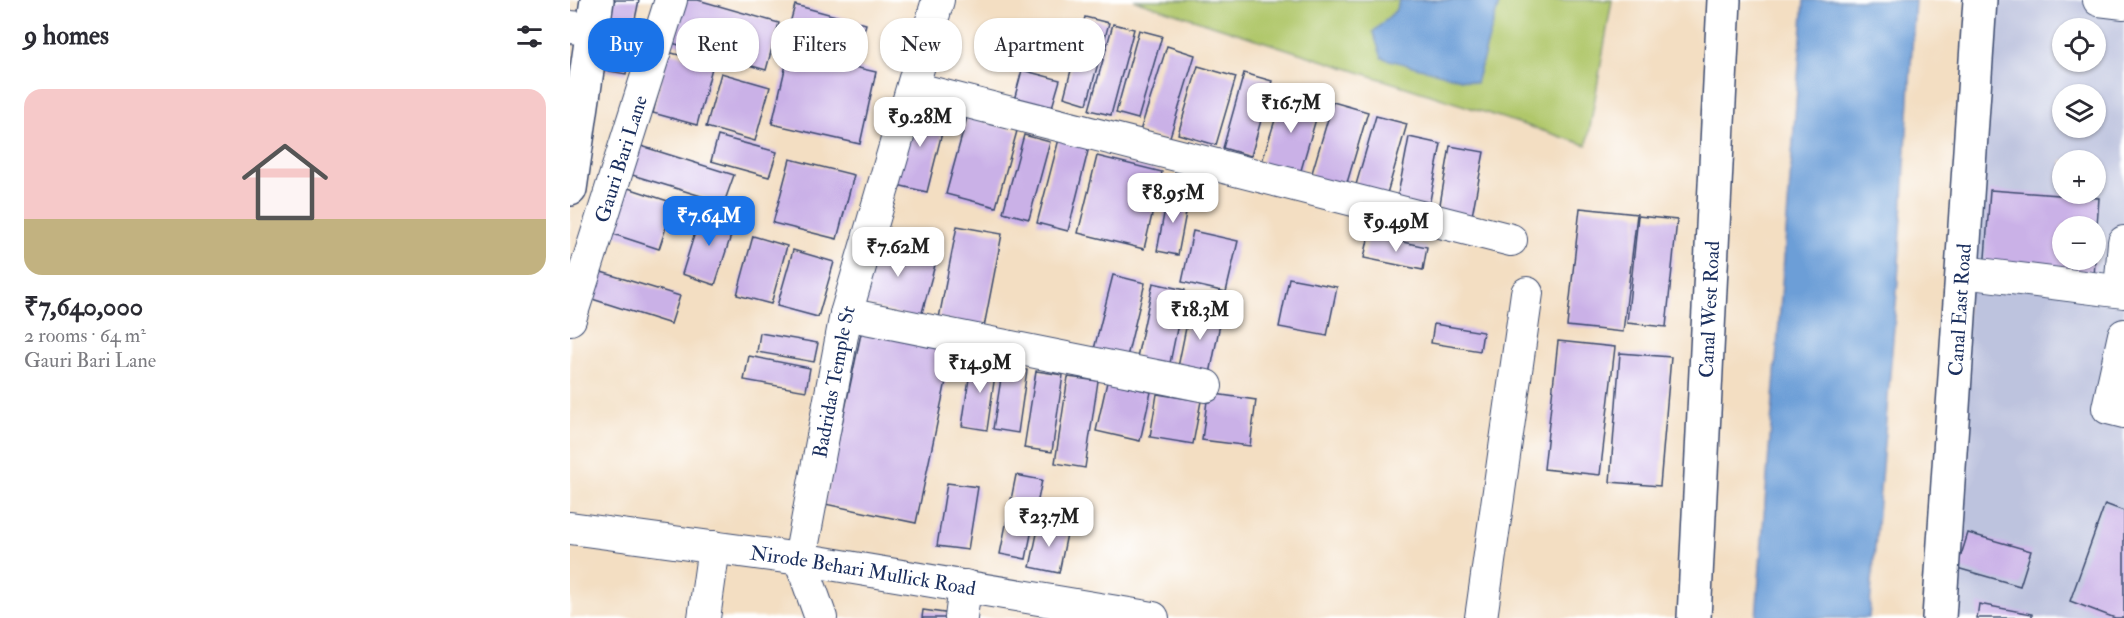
<!DOCTYPE html>
<meta charset="utf-8">
<style>
:root{--surface:#fff;--page:#f7f7f7;--text:#2b2b33;--muted:#7c7c81;--accent:#1a73e8}
body{margin:0;font-family:"IM FELL Double Pica",serif;background:var(--page);color:var(--text);height:100vh;display:flex;flex-direction:column;font-size:22px;white-space:nowrap}
*{box-sizing:border-box;margin:0}
p{font-size:20px;color:var(--muted)}
.icon{flex:none;width:33px;height:33px;fill:none;stroke:currentColor;stroke-width:2;stroke-linecap:round;stroke-linejoin:round}
.map{position:relative;flex:1;overflow:hidden}
.drawer{display:flex;flex-direction:column;background:var(--surface);width:570px}
.drawer>*{flex:none}
.hud{position:absolute;left:18px;top:18px;width:570px;height:54px;display:flex;gap:12px}
.controls{position:absolute;left:1482px;top:18px;display:grid;gap:12px}
.controls a{display:grid;place-items:center;width:54px;height:54px;border-radius:50%;background:var(--surface);box-shadow:0 2px 4px #0004;font-size:30px}
.price{position:absolute;translate:-50% -51px;padding:0 14px;border-radius:12px;background:#fff;color:#222;font-size:20px;line-height:39px;filter:drop-shadow(0 2px 3px #0008)}
.price::after{content:'';position:absolute;left:50%;top:36px;width:18px;height:14px;margin-left:-9px;background:inherit;clip-path:polygon(0 0,100% 0,50% 100%)}
.price.current{background:var(--accent);color:#fff}
ul{padding:0;list-style:none}
li{display:grid;align-content:center;gap:12px;height:318px;padding:0 24px}
li span{display:grid;place-items:center;height:186px;border-radius:18px;color:#555}
li>.icon{margin-inline-start:auto}
span .icon{width:108px;height:108px;fill:#fffc;stroke-width:1}
li b{font-size:26px}
h2{display:flex;justify-content:space-between;align-items:center;height:72px;padding:0 24px;font-size:26px}
.chip{padding:0 21px;border-radius:24px;background:var(--surface);box-shadow:0 2px 4px #0004;font-size:21px;line-height:54px}
.chip.current{background:var(--accent);color:#fff}
main{display:flex;flex:1;min-height:0}
.map>svg:first-child{display:block}
.industrial{fill:#bdc3de;fill-rule:evenodd}
.green{fill:#b0c76b;stroke:#667b64;stroke-width:1.5}
.water{fill:#6c9ed7;stroke:#44669a;stroke-width:1.5}
.building{fill:#cab1e7}
.lines{fill:none;stroke-linecap:round;stroke-linejoin:round}
.minor-casing{stroke:#3b496d;stroke-width:34}
.major-casing{stroke:#3b496d;stroke-width:36}
.minor{stroke:#fff;stroke-width:32}
.major{stroke:#fff;stroke-width:33}
.labels{text-anchor:middle;stroke-width:5;stroke-linejoin:round;paint-order:stroke}
.street-label{font-size:20px;fill:#1b2f5e;stroke:#fff}
</style>
<main>
<section class="drawer">
<h2>9 homes<svg class="icon" aria-label="filters" viewBox="0 0 24 24"><path d="M4 7h16M4 17h16"/><circle cx="9" cy="7" r="2"/><circle cx="15" cy="17" r="2"/></svg></h2>
<ul>
<li><span style="background:linear-gradient(#f6c9c9 70%,#c2b280 0)"><svg class="icon" aria-label="home" viewBox="0 0 24 24"><path d="M3 11l9-7 9 7M6 9v11h12V9"/></svg></span><div><b>₹7,640,000</b><p>2 rooms · 64 m²</p><p>Gauri Bari Lane</p></div></li>
</ul>
</section>
<div class="map">
<svg width="1554" height="618" viewBox="0 0 1554 618">
<rect width="100%" height="100%" fill="#fff"/>
<filter id="ink" filterUnits="userSpaceOnUse"><feTurbulence type="fractalNoise" baseFrequency=".0167" numOctaves="2"/><feDisplacementMap in="SourceGraphic" scale="12" xChannelSelector="R" yChannelSelector="G"/><feConvolveMatrix kernelMatrix="1 2 1 2 8 2 1 2 1" color-interpolation-filters="sRGB"/></filter>
<filter id="wash" filterUnits="userSpaceOnUse"><feTurbulence type="fractalNoise" baseFrequency=".008" numOctaves="4" result="noise"/><feDisplacementMap in="SourceGraphic" scale="24" xChannelSelector="R" yChannelSelector="G"/><feGaussianBlur stdDeviation="1.35" result="paint"/><feColorMatrix in="noise" values="0 0 0 0 0 0 0 0 0 0 0 0 0 0 0 0 0 1.4 0 .05"/><feComposite in="paint" operator="in"/></filter>
<g filter="url(#wash)">
<rect width="100%" height="100%" fill="#f3dec2"/>
<path class="industrial" d="M1416,0H1554V618H1378ZM1492,28H1526V62H1492ZM1492,94H1526V128H1492ZM1492,160H1526V194H1492ZM1492,226H1526V260H1492Z"/>
<polygon class="green" points="564,0 1042,0 1017,145"/>
<g class="water">
<polygon points="829,0 930,0 906,83 812,58 803,32 827,9"/>
<polygon points="1234,0 1345,0 1328,281 1299,618 1186,618"/>
</g>
<g id="blocks">
<g class="building">
<polygon points="40,0 69,0 59,48 31,42"/>
<polygon points="114,0 128,0 209,23 196,70 102,43"/>
<polygon points="225,5 296,24 287,57 216,38"/>
<polygon points="515,17 539,23 517,104 494,97"/>
<polygon points="543,24 564,29 541,115 519,110"/>
<polygon points="569,30 592,36 568,119 546,113"/>
<polygon points="26,44 60,51 56,74 22,68"/>
<polygon points="597,46 625,55 599,140 570,131"/>
<polygon points="98,52 143,64 127,125 83,113"/>
<polygon points="219,52 306,72 290,144 202,124"/>
<polygon points="628,66 666,77 646,145 608,134"/>
<polygon points="452,70 490,80 480,114 443,104"/>
<polygon points="151,73 200,87 185,141 136,127"/>
<polygon points="674,73 702,81 681,156 653,148"/>
<polygon points="714,91 751,102 729,177 691,165"/>
<polygon points="763,102 798,112 774,193 739,183"/>
<polygon points="343,104 377,113 357,192 323,184"/>
<polygon points="806,116 837,124 814,204 783,195"/>
<polygon points="397,117 447,131 426,207 376,194"/>
<polygon points="454,135 480,142 459,219 433,212"/>
<polygon points="148,136 207,152 199,177 141,161"/>
<polygon points="839,137 871,144 857,216 825,210"/>
<polygon points="489,139 519,147 498,231 467,223"/>
<polygon points="68,145 164,175 154,203 59,174"/>
<polygon points="880,146 914,152 902,216 869,210"/>
<polygon points="527,156 592,172 574,249 508,233"/>
<polygon points="220,159 284,175 267,239 203,223"/>
<polygon points="55,187 104,203 89,249 40,233"/>
<polygon points="1420,190 1529,198 1527,226 1492,226 1492,260 1525,260 1524,279 1414,271"/>
<polygon points="598,193 619,197 608,255 587,251"/>
<polygon points="1010,208 1067,214 1053,332 997,326"/>
<polygon points="132,210 166,220 145,285 112,274"/>
<polygon points="1068,216 1107,220 1096,327 1057,323"/>
<polygon points="387,226 432,234 414,327 369,318"/>
<polygon points="623,231 668,241 656,292 612,282"/>
<polygon points="799,235 857,247 853,270 794,258"/>
<polygon points="183,236 217,246 201,304 167,295"/>
<polygon points="305,237 368,254 350,320 287,302"/>
<polygon points="223,250 264,262 248,317 207,306"/>
<polygon points="28,271 110,296 101,324 19,298"/>
<polygon points="543,275 575,283 556,361 523,353"/>
<polygon points="719,278 767,287 757,336 709,327"/>
<polygon points="583,283 615,290 599,368 566,362"/>
<polygon points="620,308 652,314 640,374 608,367"/>
<polygon points="864,324 913,332 910,351 861,343"/>
<polygon points="292,329 383,348 346,523 255,504"/>
<polygon points="190,333 248,343 244,362 187,352"/>
<polygon points="988,341 1045,347 1030,475 974,469"/>
<polygon points="1050,353 1101,357 1090,486 1040,482"/>
<polygon points="179,356 240,368 236,391 174,380"/>
<polygon points="402,358 427,361 417,430 392,426"/>
<polygon points="433,366 457,370 448,433 423,429"/>
<polygon points="466,371 493,375 482,452 454,448"/>
<polygon points="498,377 528,381 515,468 485,463"/>
<polygon points="537,382 581,392 570,441 526,431"/>
<polygon points="638,393 686,400 680,446 632,440"/>
<polygon points="587,394 631,401 623,444 580,437"/>
<polygon points="446,475 472,480 456,559 430,554"/>
<polygon points="377,483 408,487 398,550 367,546"/>
<polygon points="1535,504 1554,511 1554,618 1545,618 1500,601"/>
<polygon points="469,524 498,529 489,573 460,567"/>
<polygon points="1398,533 1461,551 1450,586 1387,568"/>
<polygon points="1409,604 1462,614 1462,618 1407,618"/>
<polygon points="353,610 381,614 381,618 352,618"/>
</g>
</g>
</g>
<g filter="url(#ink)">
<use href="#blocks" fill-opacity="0" stroke="#3b496d" stroke-width="1.5"/>
<g class="lines">
<defs>
<g id="minor">
<polyline points="1529,0 1554,3"/>
<polyline points="0,27 23,29"/>
<polyline points="343,88 941,240"/>
<polyline points="1393,272 1554,292"/>
<polyline points="1550,291 1554,242"/>
<polyline points="276,314 636,386"/>
<path id="s1" d="M0,319L101,0"/>
<polyline points="1554,335 1538,408 1554,412"/>
<path id="s2" d="M0,528L230,559L583,618"/>
<polyline points="134,618 144,547"/>
<path id="s3" d="M251,618L230,559L276,314L368,0"/>
<polyline points="391,618 395,586"/>
<polyline points="911,618 957,293"/>
</g>
<g id="major">
<polyline points="0,189 27,0"/>
<path id="s4" d="M1124,618L1154,0"/>
<path id="s5" d="M1369,618L1410,0"/>
</g>
</defs>
<use href="#minor" class="minor-casing"/>
<use href="#major" class="major-casing"/>
<use href="#minor" class="minor"/>
<use href="#major" class="major"/>
</g>
</g>
<g class="labels">
<g class="street-label">
<text dy="7" stroke="none"><textPath href="#s1" startOffset="168">Gauri Bari Lane</textPath></text>
<text dy="7" stroke="none"><textPath href="#s4" startOffset="309">Canal West Road</textPath></text>
<text dy="7" stroke="none"><textPath href="#s5" startOffset="309">Canal East Road</textPath></text>
<text dy="7" stroke="none"><textPath href="#s3" startOffset="243">Badridas Temple St</textPath></text>
<text dy="7" stroke="none"><textPath href="#s2" startOffset="296">Nirode Behari Mullick Road</textPath></text>
</g>
</g>
</svg>
<div class="controls">
<a><svg class="icon" aria-label="locate" viewBox="0 0 24 24"><circle cx="12" cy="12" r="6"/><path d="M12 2v4M12 18v4M2 12h4M18 12h4"/></svg></a>
<a><svg class="icon" aria-label="layers" viewBox="0 0 24 24"><path d="M12 4l9 5-9 5-9-5zM3 14l9 5 9-5"/></svg></a>
<a>+</a>
<a>−</a>
</div>
<b class="price" style="left:721px;top:134px">₹16.7M</b>
<b class="price" style="left:350px;top:148px">₹9.28M</b>
<b class="price" style="left:603px;top:224px">₹8.95M</b>
<b class="price current" style="left:139px;top:247px">₹7.64M</b>
<b class="price" style="left:826px;top:253px">₹9.49M</b>
<b class="price" style="left:328px;top:278px">₹7.62M</b>
<b class="price" style="left:630px;top:341px">₹18.3M</b>
<b class="price" style="left:410px;top:394px">₹14.9M</b>
<b class="price" style="left:479px;top:548px">₹23.7M</b>
<div class="hud">
<a class="chip current">Buy</a>
<a class="chip">Rent</a>
<a class="chip">Filters</a>
<a class="chip">New</a>
<a class="chip">Apartment</a>
</div>
</div>
</main>
